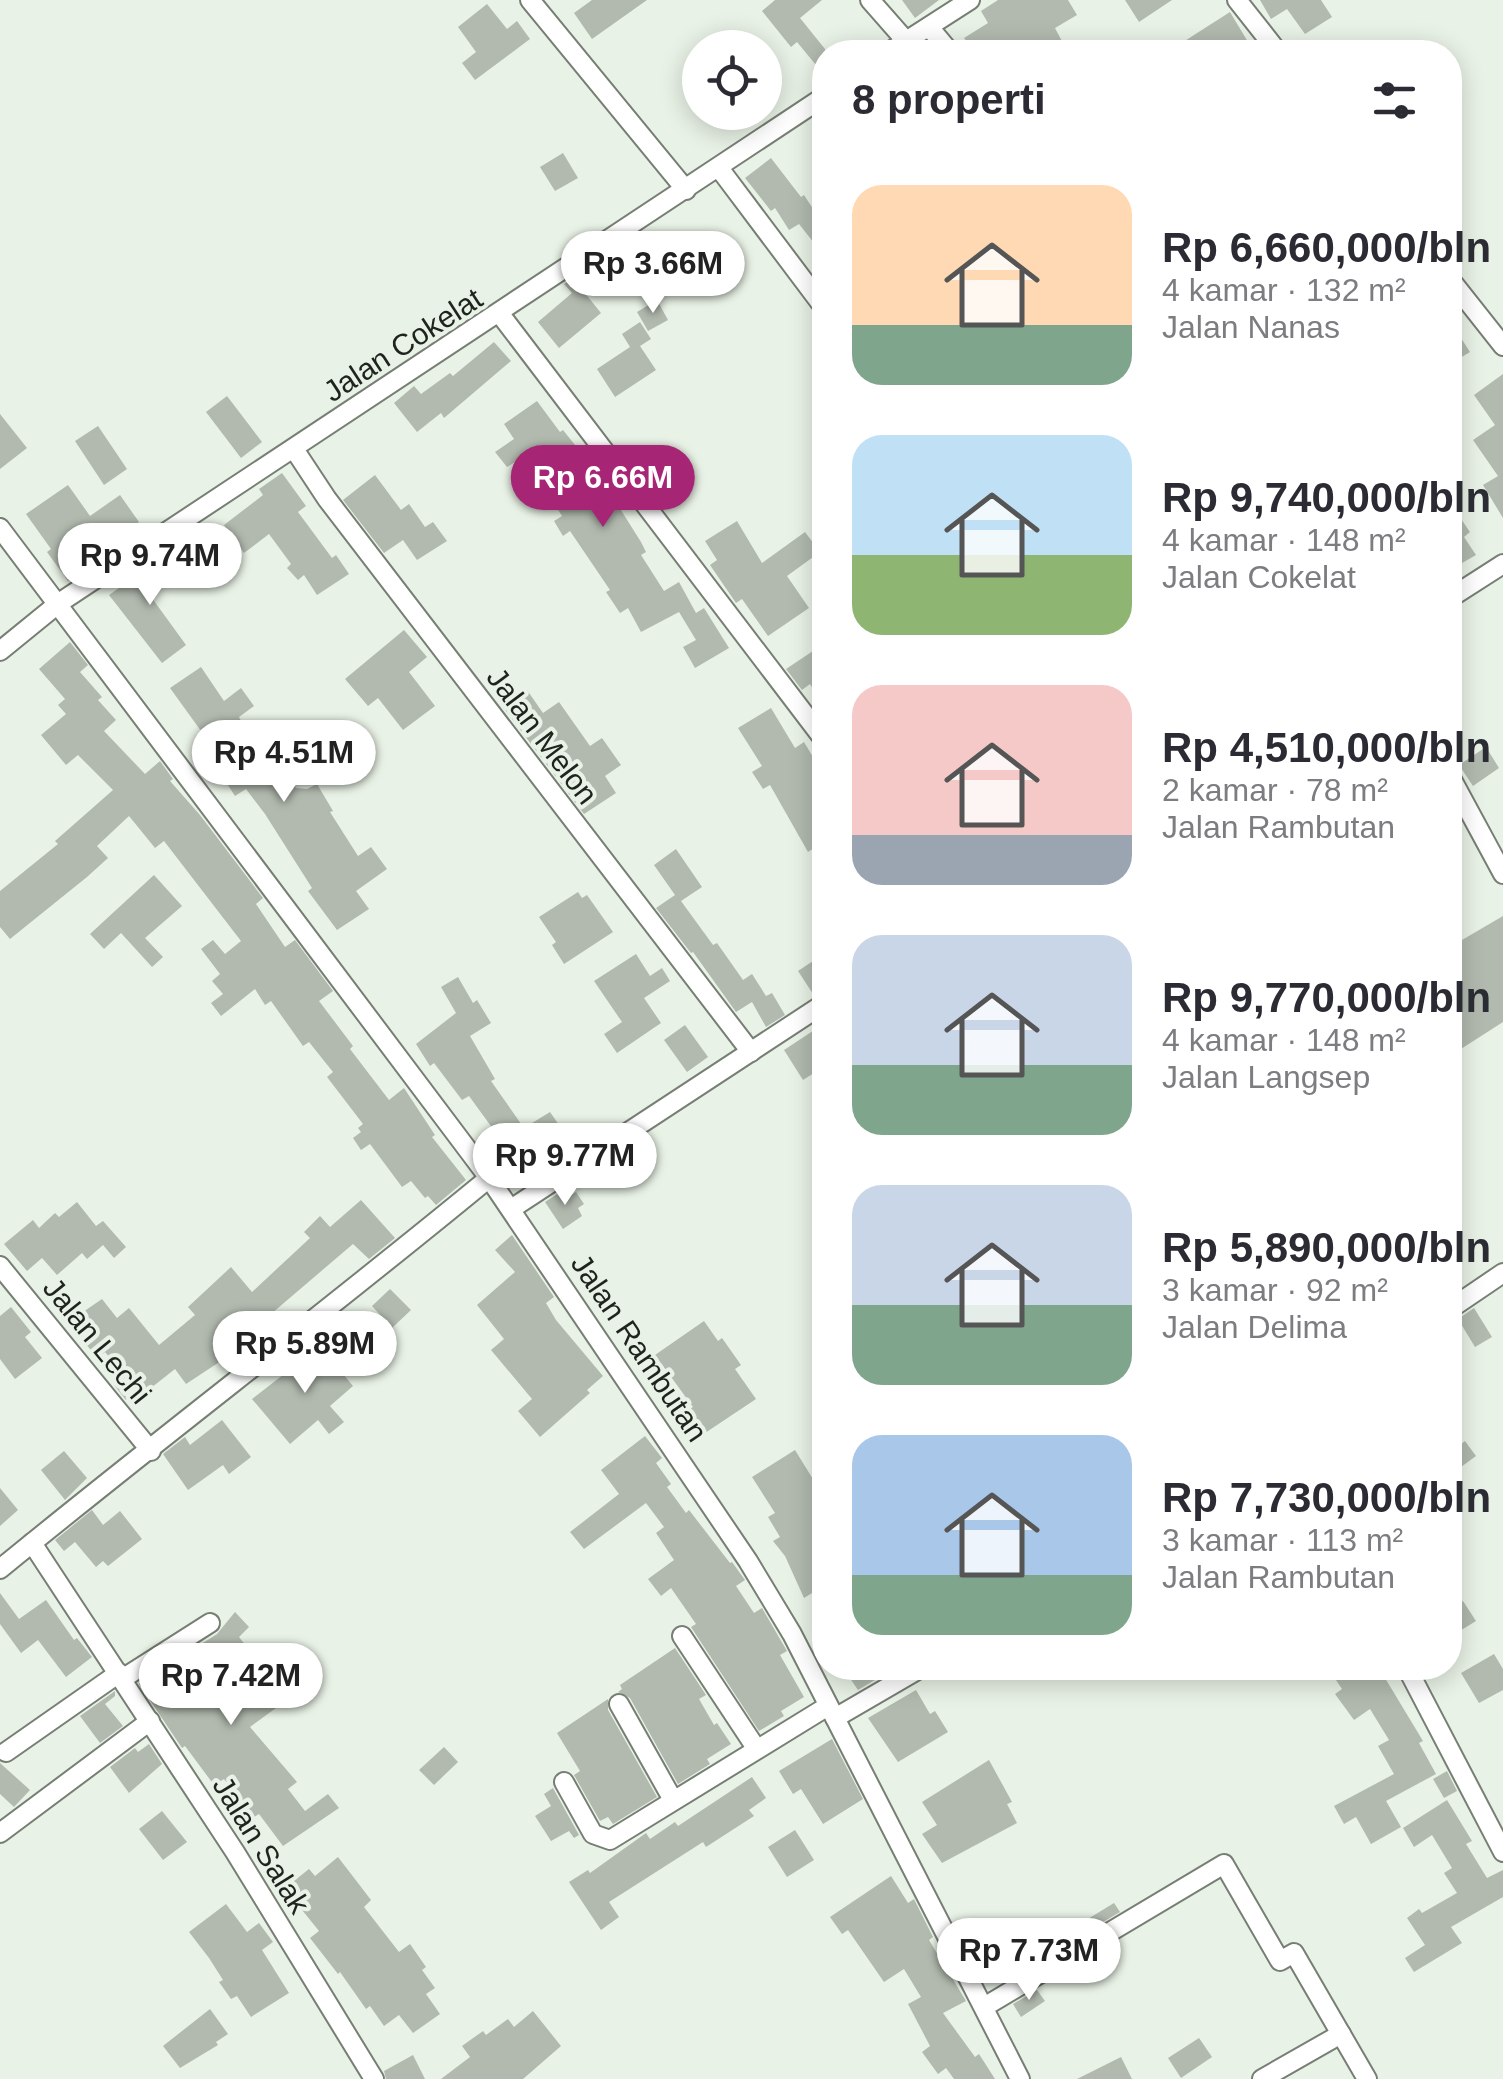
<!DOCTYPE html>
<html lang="id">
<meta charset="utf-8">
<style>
:root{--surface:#fff;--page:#f7f7f7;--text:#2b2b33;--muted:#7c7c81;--accent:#a62574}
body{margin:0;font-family:Arial,sans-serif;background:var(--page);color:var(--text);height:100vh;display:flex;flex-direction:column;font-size:38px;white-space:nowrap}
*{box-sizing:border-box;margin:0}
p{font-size:32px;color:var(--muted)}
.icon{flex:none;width:55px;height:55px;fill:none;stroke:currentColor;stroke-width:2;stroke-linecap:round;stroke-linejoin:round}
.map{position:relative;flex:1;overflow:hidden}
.side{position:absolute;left:812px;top:40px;width:650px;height:1640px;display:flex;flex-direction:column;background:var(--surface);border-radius:40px;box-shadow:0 5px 25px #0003}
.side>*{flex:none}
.tools{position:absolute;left:682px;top:30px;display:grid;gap:20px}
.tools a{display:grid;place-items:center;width:100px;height:100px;border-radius:50%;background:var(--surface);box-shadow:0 5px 25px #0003;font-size:50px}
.price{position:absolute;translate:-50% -85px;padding:0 22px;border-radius:35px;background:#fff;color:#222;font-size:32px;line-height:65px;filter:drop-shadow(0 2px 5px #0008)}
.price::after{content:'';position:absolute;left:50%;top:60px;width:30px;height:22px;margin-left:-15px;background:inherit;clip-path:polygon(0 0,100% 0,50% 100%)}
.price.on{background:var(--accent);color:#fff}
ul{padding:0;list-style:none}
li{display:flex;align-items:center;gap:30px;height:250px;padding:0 40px}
li span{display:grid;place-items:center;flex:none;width:280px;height:200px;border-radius:30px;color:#555}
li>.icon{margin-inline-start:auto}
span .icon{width:120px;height:120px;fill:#fffc;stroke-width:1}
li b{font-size:42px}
h2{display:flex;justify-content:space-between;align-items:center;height:120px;padding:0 40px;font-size:42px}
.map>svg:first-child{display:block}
.building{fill:#b2baaf}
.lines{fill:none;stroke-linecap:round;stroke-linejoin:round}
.street-casing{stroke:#777f74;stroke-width:22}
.street{stroke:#fff;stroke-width:18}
.labels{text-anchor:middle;stroke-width:8;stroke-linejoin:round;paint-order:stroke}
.street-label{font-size:30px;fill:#1f231e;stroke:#e9f2e6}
</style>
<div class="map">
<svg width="1503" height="2079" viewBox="0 0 1503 2079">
<rect width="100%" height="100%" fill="#e9f2e6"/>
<g class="building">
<polygon points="592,0 647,0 592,39 574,13"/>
<polygon points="775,0 822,0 800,18 825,49 825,76 797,42 791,47 762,11"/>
<polygon points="902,0 939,0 915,18"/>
<polygon points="998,0 1068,0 1077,15 1055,28 1064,45 1051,52 974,52 964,38 988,23 981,11"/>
<polygon points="1125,0 1172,0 1139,22"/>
<polygon points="1260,0 1321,0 1332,17 1305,34 1287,9 1271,19"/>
<polygon points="487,4 507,29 517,21 530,39 475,80 462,63 476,52 458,27"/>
<polygon points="1230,12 1254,52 1168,52 1194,35"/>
<polygon points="563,153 578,178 555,191 540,167"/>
<polygon points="771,158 801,197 804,195 825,227 825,257 799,224 789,230 775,208 771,211 745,178"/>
<polygon points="577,275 588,288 584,292 601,313 559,348 538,322 572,293 564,284"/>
<polygon points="657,300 668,320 648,331 637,312"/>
<polygon points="1450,321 1470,352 1450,364"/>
<polygon points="640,322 651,339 640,346 656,370 615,397 597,369 630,347 622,334"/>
<polygon points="494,342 511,361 444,418 441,413 417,432 394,403 414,386 421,394 450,373 453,376"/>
<polygon points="1503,374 1503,518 1483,485 1498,476 1473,440 1495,425 1474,395"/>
<polygon points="227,396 262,442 241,458 206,412"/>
<polygon points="537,401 560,432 563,430 579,450 594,474 597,472 641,542 646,552 641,555 664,591 679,582 696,613 704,608 729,648 695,668 683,647 696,640 679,612 641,632 628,608 620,613 606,592 610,590 570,531 563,536 554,521 562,516 530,465 521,471 515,462 507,467 495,452 514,439 504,424"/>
<polygon points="0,414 27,448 0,469"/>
<polygon points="98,426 127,469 104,485 75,441"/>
<polygon points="282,473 306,506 298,512 332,558 336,555 349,574 317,595 304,575 298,580 287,568 291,564 269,534 244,553 224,525 263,495 259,489"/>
<polygon points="375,475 401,510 409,504 425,527 433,522 447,541 417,560 403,540 384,553 343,500"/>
<polygon points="68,485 90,516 120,495 139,522 110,542 115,548 68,581 47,552 51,549 26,514"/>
<polygon points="1450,503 1470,532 1464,537 1476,555 1450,570"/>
<polygon points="737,521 762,563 805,532 820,552 787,576 809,608 768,636 742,599 736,603 710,565 717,560 705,541"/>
<polygon points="161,551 177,573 149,594 186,645 162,663 109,595 148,568 143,562"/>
<polygon points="404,630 427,657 409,672 435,706 403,730 378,698 368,706 345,679"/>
<polygon points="70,642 88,665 80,672 102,697 98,700 116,720 104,731 145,774 160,761 173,779 170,781 200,815 263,898 256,904 285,947 295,940 333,991 319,1001 353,1046 350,1049 389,1100 404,1088 435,1135 432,1137 466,1180 436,1205 428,1196 425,1198 411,1181 402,1187 370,1144 361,1150 353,1138 361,1132 358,1128 363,1124 327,1077 333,1072 309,1042 303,1046 271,1001 265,1005 255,989 221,1016 211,1003 223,994 212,981 220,974 201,949 213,940 225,954 241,941 164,841 155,848 129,816 97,846 108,858 87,877 10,939 0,927 0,891 58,844 55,841 113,790 78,755 66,765 41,735 66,714 58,705 65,699 39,669"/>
<polygon points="825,643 825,708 810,684 802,690 786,669"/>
<polygon points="201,667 224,701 241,688 254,706 239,717 242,723 233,729 245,747 242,749 264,783 284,770 296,788 307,789 317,784 333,811 330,812 358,856 371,847 387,869 356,891 369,909 337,930 308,891 312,888 265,814 246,789 235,796 207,753 214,749 170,688"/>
<polygon points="527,690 543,713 559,702 590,746 602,738 621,765 605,776 616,793 584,814 503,707"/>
<polygon points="771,708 795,748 804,742 825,777 825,841 808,852 770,785 763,789 752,772 762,766 738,728"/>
<polygon points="1486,747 1499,768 1473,786 1459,765"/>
<polygon points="676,849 702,887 681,901 713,945 717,943 743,980 752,974 766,996 772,993 785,1015 766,1027 752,1002 736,1012 693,952 691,953 656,908 675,895 654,865"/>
<polygon points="154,875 182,906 145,938 163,957 152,967 121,933 104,949 90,934"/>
<polygon points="578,892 582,898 587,895 613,932 564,964 552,945 556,942 539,917"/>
<polygon points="1503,916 1503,1022 1450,1056 1450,947"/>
<polygon points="825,953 825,986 813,994 798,971"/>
<polygon points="636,954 650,976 662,968 670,981 644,998 661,1023 617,1053 604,1034 622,1022 594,981"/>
<polygon points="458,977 473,1003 477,1000 491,1023 470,1036 495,1079 491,1081 524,1128 550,1112 571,1142 552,1156 558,1163 544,1172 530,1154 514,1166 499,1146 496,1133 469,1096 462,1100 434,1063 430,1066 416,1044 456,1013 441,987"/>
<polygon points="825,1023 825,1066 803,1080 784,1050"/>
<polygon points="685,1025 708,1057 687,1072 664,1040"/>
<polygon points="565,1189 569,1196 576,1192 584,1204 578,1208 582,1216 563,1229 545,1202"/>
<polygon points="361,1200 395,1238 369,1259 353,1244 224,1354 227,1357 186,1384 175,1369 142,1395 139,1390 126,1400 114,1385 125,1376 105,1352 98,1358 67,1323 102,1299 117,1318 129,1308 159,1345 195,1315 188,1307 231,1267 252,1292 310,1238 304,1232 320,1216 330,1227"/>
<polygon points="77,1202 96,1226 103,1221 126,1247 114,1258 103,1245 87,1259 82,1253 57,1275 42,1258 27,1271 4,1244 33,1220 39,1228 55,1213 59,1217"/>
<polygon points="512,1235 554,1297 546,1303 556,1320 603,1376 587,1390 590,1393 540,1437 518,1411 532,1399 491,1350 504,1339 477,1305 515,1272 495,1250"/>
<polygon points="390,1289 411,1310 392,1328 372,1306"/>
<polygon points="11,1307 31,1332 25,1337 42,1358 15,1379 0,1359 0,1316"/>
<polygon points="1474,1308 1492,1337 1475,1347 1458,1319"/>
<polygon points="704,1321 718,1341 722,1338 741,1365 735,1369 756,1399 702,1435 686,1411 693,1407 655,1355"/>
<polygon points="320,1346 353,1386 330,1406 344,1422 329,1434 318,1420 290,1444 252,1399"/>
<polygon points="222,1420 251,1457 229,1474 223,1465 188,1490 163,1454 185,1437 190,1445"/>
<polygon points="645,1436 662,1458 656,1463 671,1484 667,1487 686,1513 689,1510 730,1563 732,1562 745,1580 736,1586 754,1613 762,1608 787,1651 780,1655 804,1697 781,1711 784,1716 759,1731 691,1627 696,1624 671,1588 661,1596 648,1579 674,1560 656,1533 664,1527 646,1503 584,1549 570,1532 619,1494 601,1470"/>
<polygon points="1465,1441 1476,1456 1450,1475 1450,1453"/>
<polygon points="795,1450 816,1484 825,1479 825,1585 804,1598 785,1556 773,1541 780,1537 768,1517 775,1513 752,1477"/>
<polygon points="64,1451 87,1478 65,1500 41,1470"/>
<polygon points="0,1488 18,1510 0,1526"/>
<polygon points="92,1510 103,1525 120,1511 142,1539 108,1566 103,1561 96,1567 75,1542 64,1551 55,1540"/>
<polygon points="0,1593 19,1619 46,1600 74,1640 77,1638 92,1657 66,1677 38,1640 21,1653 0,1624"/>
<polygon points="1463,1601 1476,1621 1450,1637 1450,1609"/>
<polygon points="235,1612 249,1627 239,1637 260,1664 250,1672 276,1708 250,1727 297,1782 288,1789 305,1811 328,1794 339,1808 283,1846 259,1814 254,1817 224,1779 214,1785 185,1746 182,1748 139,1684 217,1634"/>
<polygon points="675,1648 706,1695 699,1699 714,1725 717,1723 731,1744 707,1759 710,1764 678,1784 630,1698 618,1692 622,1689 620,1685"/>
<polygon points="1494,1654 1503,1669 1503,1690 1479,1703 1461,1673"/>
<polygon points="843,1668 895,1668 858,1690"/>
<polygon points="1328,1668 1395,1668 1395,1671 1385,1678 1423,1741 1419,1743 1436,1774 1386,1801 1401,1827 1371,1844 1356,1817 1344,1824 1334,1806 1394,1774 1378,1746 1389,1740 1370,1709 1354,1720 1335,1694 1342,1689"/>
<polygon points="916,1690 930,1714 935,1711 948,1732 898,1762 868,1718"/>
<polygon points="115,1691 115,1696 105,1704 123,1726 100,1743 80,1716"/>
<polygon points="608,1699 608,1710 657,1797 613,1824 608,1817 600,1821 574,1775 580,1771 557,1733"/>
<polygon points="832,1739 863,1799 823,1824 801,1789 793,1794 779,1771"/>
<polygon points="149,1744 162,1764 129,1793 110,1767 135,1748 138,1752"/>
<polygon points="444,1747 458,1762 434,1785 419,1770"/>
<polygon points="989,1760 1012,1802 1007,1804 1017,1823 942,1863 922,1834 937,1825 922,1802"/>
<polygon points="0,1763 30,1790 14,1807 0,1794"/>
<polygon points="1447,1771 1457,1791 1444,1798 1433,1779"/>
<polygon points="752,1777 766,1798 749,1810 754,1816 706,1847 703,1842 609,1902 619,1917 601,1930 569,1882 588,1870 590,1873 646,1833 650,1839 675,1822 678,1826"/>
<polygon points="553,1788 579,1835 574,1838 569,1831 551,1841 535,1816 551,1806 544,1794"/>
<polygon points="1447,1800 1472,1841 1466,1844 1487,1878 1503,1870 1503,1897 1451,1927 1462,1943 1414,1972 1405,1958 1425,1945 1407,1918 1419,1909 1422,1913 1457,1893 1444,1873 1452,1868 1432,1835 1414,1847 1403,1828"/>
<polygon points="162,1811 187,1842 163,1860 139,1829"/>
<polygon points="795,1830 814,1860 787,1877 768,1847"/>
<polygon points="338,1857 371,1900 364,1907 399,1952 410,1944 426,1967 422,1970 435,1988 426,1994 440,2014 413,2033 399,2015 384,2026 370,2006 366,2009 340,1972 338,1974 310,1938 319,1931 298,1905 293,1909 280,1892 309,1869 315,1876"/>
<polygon points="891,1876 908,1903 914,1899 933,1937 929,1940 966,2001 943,2013 975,2057 979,2054 995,2079 954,2079 946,2068 938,2074 922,2052 930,2046 908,2004 921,1997 904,1969 884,1982 848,1930 842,1934 830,1917"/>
<polygon points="1114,1903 1120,1912 1061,1947 1055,1939"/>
<polygon points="226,1904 247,1932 259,1923 273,1942 262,1950 289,1993 251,2017 237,1996 231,1999 219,1982 223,1980 209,1958 189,1932"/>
<polygon points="1023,1939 1036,1962 1005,1980 987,1959"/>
<polygon points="1037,1990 1045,2001 1021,2017 1013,2004"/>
<polygon points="210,2009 228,2034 216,2042 218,2045 180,2068 163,2046"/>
<polygon points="533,2011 561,2046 523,2079 441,2079 470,2057 462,2046 483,2031 486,2035 508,2019 514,2027"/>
<polygon points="1199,2038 1212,2057 1181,2078 1168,2058"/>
<polygon points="413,2055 425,2079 386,2079 384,2071"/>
<polygon points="1121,2057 1132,2079 1077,2079"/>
</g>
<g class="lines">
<defs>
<g id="street">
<polyline points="530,0 686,190"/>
<polyline points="870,0 906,41"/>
<polyline points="1237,0 1278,52"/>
<polyline points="929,27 950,52"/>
<polyline points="889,52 970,0"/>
<polyline points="719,168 825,309"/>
<polyline points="1450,279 1503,346"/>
<polyline points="500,314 825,741"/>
<polyline points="294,449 327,499 751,1052"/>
<polyline points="0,528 489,1178 748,1561 792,1634 1020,2079"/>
<polyline points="1450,598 1503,564"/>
<polyline points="0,651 59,603 825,96"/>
<polyline points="1450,776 1503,874"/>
<polyline points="511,1209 825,1003"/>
<polyline points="0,1266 151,1451"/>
<polyline points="1450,1309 1503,1273"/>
<polyline points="32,1543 235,1852 374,2079"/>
<path d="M0,1569C161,1437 328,1311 489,1178"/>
<polyline points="682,1636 756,1748"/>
<polyline points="1407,1668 1503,1852"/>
<polyline points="122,1679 210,1623"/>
<polyline points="619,1704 673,1800"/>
<polyline points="835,1718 921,1668"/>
<polyline points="6,1752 119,1673"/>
<polyline points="564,1782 593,1834 610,1840 828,1706"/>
<polyline points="0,1833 150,1721"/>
<polyline points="984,2007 1224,1864 1280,1961 1294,1953 1367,2079"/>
<polyline points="1262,2079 1341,2034"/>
</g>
</defs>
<use href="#street" class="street-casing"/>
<use href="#street" class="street"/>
</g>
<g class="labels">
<g class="street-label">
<text transform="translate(403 345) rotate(-33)" y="10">Jalan Cokelat</text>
<text transform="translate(542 736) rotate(53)" y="10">Jalan Melon</text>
<text transform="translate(97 1341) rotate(51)" y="10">Jalan Lechi</text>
<text transform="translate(639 1348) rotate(56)" y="10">Jalan Rambutan</text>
<text transform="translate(261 1845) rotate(58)" y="10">Jalan Salak</text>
</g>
</g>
</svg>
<div class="tools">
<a><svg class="icon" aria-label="locate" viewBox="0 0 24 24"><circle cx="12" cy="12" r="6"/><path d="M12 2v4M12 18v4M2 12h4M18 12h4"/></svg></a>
</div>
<b class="price" style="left:653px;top:316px">Rp 3.66M</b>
<b class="price on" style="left:603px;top:530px">Rp 6.66M</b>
<b class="price" style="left:150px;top:608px">Rp 9.74M</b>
<b class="price" style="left:284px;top:805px">Rp 4.51M</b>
<b class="price" style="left:565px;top:1208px">Rp 9.77M</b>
<b class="price" style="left:305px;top:1396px">Rp 5.89M</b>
<b class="price" style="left:231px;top:1728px">Rp 7.42M</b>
<b class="price" style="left:1029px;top:2003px">Rp 7.73M</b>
<section class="side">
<h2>8 properti<svg class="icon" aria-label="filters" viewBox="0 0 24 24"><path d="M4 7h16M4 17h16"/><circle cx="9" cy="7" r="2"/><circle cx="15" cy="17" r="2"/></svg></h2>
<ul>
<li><span style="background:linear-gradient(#ffd9b3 70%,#7fa58c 0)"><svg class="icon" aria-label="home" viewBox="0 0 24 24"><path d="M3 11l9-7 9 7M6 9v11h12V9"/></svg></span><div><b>Rp 6,660,000/bln</b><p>4 kamar · 132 m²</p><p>Jalan Nanas</p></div></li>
<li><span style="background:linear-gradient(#bfe0f5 60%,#8fb573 0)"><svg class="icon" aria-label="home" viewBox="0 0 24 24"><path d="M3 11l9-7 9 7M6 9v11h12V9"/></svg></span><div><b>Rp 9,740,000/bln</b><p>4 kamar · 148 m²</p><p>Jalan Cokelat</p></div></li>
<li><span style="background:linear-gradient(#f6c9c9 75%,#9aa5b1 0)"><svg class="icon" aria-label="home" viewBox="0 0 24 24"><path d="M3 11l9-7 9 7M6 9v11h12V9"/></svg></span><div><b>Rp 4,510,000/bln</b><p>2 kamar · 78 m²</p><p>Jalan Rambutan</p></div></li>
<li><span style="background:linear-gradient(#c9d6e8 65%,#7fa58c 0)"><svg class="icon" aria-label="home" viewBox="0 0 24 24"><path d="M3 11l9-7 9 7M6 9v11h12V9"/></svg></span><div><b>Rp 9,770,000/bln</b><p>4 kamar · 148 m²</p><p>Jalan Langsep</p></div></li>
<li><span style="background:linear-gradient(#c9d6e8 60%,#7fa58c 0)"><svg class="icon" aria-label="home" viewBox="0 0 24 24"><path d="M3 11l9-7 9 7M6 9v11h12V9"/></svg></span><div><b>Rp 5,890,000/bln</b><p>3 kamar · 92 m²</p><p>Jalan Delima</p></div></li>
<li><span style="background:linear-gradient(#a9c7e8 70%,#7fa58c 0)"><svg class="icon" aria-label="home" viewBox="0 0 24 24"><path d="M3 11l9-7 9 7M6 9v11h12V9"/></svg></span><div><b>Rp 7,730,000/bln</b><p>3 kamar · 113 m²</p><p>Jalan Rambutan</p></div></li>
</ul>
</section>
</div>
